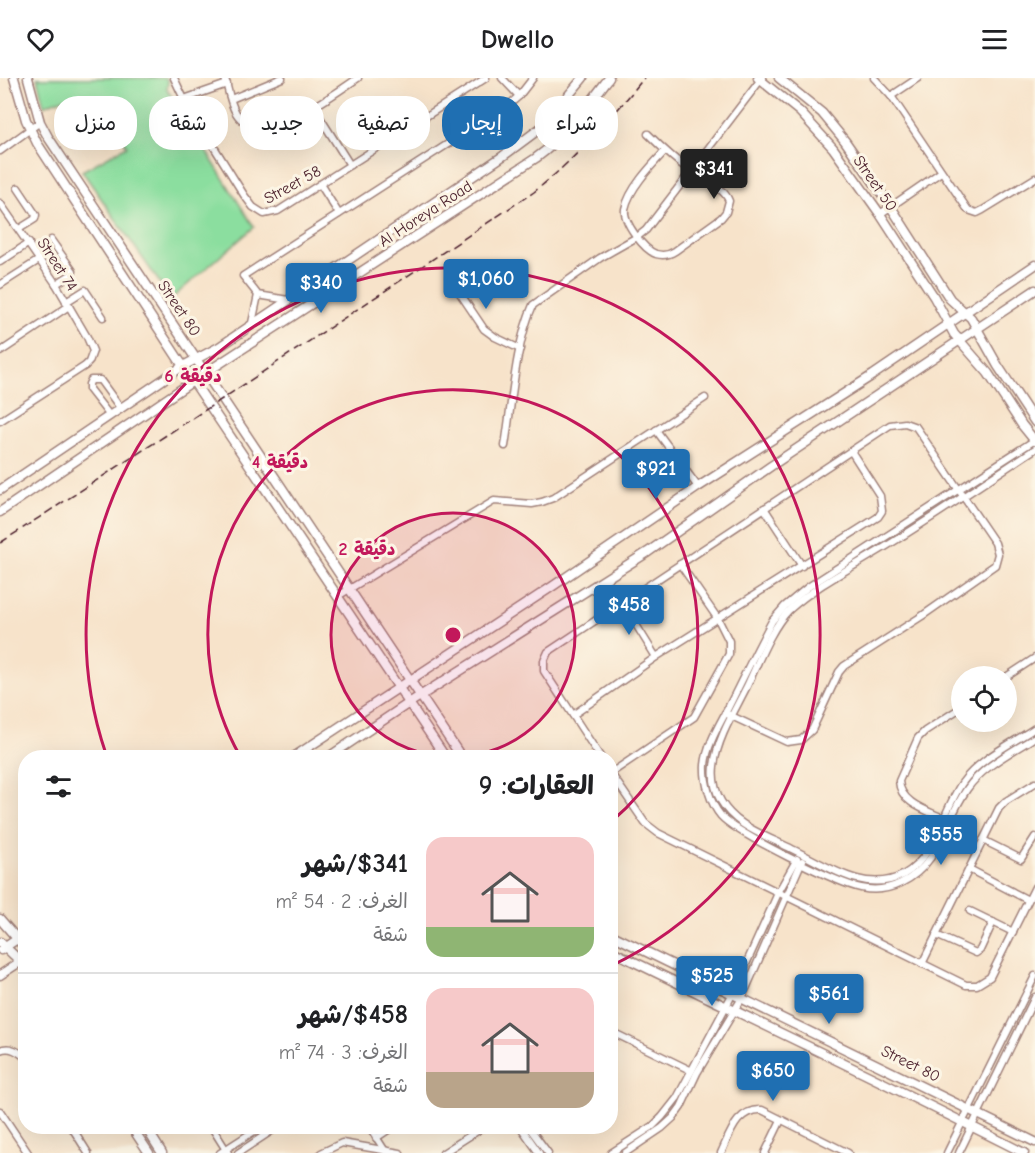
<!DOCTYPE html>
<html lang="ar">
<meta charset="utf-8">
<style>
:root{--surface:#fff;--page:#f6f6f6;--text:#202124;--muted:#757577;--line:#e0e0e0;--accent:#1f6fb2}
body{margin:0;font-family:"Comic Neue","Playpen Sans Arabic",sans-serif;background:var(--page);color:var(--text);direction:rtl;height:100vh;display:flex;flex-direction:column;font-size:22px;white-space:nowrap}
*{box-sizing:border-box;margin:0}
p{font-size:20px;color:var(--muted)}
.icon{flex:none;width:33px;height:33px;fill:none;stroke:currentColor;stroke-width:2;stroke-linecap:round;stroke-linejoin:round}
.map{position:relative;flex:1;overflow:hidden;direction:ltr}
.sheet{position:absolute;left:18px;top:672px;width:600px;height:384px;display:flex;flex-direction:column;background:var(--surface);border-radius:24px;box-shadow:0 6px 24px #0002;direction:rtl}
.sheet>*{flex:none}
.top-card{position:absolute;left:18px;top:18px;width:600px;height:54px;direction:rtl;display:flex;gap:12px}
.controls{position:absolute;left:951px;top:588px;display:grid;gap:12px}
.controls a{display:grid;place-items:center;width:66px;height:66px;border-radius:50%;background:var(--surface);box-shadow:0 6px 24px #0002;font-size:30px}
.price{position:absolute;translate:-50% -51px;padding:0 14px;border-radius:6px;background:var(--accent);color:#fff;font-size:20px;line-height:39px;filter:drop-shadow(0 2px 3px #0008)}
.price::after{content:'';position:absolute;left:50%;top:36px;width:18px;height:14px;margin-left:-9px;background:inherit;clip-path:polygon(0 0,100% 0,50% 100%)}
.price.current{background:#222;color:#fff}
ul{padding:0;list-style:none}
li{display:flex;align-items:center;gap:18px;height:150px;padding:0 24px}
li+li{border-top:2px solid var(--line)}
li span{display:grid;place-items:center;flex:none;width:168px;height:120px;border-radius:18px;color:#555}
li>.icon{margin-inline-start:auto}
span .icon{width:72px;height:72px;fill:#fffc;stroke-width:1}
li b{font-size:26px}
h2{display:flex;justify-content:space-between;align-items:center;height:72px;padding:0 24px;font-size:26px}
.pill{padding:0 21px;border-radius:24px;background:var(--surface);box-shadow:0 6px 24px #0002;font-size:21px;line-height:54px}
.pill.current{background:var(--accent);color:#fff}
header{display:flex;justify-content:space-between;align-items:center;height:78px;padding:0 24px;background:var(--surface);font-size:27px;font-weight:600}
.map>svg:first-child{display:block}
.green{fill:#8bde9f;stroke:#6a7e65;stroke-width:1.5}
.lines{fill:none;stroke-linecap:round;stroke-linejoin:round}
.street-casing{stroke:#a0817a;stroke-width:9}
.secondary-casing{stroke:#a0817a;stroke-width:11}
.street{stroke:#fff;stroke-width:6}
.secondary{stroke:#fff;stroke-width:8}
.rail{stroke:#4a1f2b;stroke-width:1.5;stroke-dasharray:9 4.5;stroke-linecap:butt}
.ring{fill:none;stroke:#c2185b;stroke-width:3}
.labels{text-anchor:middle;stroke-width:6;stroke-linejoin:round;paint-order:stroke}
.street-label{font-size:16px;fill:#4a1f2b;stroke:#fcf5e5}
.centre{fill:#c2185b;stroke:#fcf5e5;stroke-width:3}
.ring-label{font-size:18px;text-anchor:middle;font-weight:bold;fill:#c2185b;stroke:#fcf5e5;stroke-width:6;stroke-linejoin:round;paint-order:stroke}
</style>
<header><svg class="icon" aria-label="menu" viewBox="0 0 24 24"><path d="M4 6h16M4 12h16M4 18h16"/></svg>Dwello<svg class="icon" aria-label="heart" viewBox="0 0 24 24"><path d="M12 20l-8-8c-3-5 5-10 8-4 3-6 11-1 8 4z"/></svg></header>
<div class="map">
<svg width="1035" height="1075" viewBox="0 0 1035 1075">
<rect width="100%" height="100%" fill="#fcf5e5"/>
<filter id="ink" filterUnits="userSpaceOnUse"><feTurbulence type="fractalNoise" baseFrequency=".0167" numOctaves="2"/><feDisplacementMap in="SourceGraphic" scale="12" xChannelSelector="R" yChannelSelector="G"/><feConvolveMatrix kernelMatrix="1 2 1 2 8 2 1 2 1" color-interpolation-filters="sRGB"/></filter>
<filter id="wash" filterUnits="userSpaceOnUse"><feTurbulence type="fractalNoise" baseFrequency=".008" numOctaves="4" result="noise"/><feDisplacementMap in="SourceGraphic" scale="24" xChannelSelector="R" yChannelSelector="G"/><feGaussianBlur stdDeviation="1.35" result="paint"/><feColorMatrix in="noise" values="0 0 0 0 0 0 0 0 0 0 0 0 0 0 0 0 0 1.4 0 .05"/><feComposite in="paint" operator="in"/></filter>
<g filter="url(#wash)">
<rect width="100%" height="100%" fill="#f7e3ca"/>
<path class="green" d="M37,0H166L168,4L167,11L254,149L171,221L82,93L127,68C101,29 97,3 44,28Z"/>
</g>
<g filter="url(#ink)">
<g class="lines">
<defs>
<g id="street">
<polyline points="174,0 184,21 244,117 253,129 264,136 278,133 486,0"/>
<path d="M225,0C228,11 230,25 236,35C260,74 335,15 358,0"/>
<polyline points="502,0 519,18"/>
<polyline points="874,0 891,18 968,132 977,135 983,132 1035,100"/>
<polyline points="891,18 918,0"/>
<polyline points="184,21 227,6"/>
<polyline points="231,21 282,0"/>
<polyline points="314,30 350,87"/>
<path d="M648,56C662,70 676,83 692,94C704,103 724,109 729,123L726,134L721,140L675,173C669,177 663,178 656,176C644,172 623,144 625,131C629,111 651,88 665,73"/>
<polyline points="0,73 40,44"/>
<polyline points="320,106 339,136"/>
<polyline points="18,110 36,137 35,141 19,151"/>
<polyline points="0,125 56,206 87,259 93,273 89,284 85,288 0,343"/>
<polyline points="880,136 941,94"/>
<polyline points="51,162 73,193 72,196 56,206"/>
<polyline points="0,184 29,165"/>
<polyline points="449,199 484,251 495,259 520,271"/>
<polyline points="0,207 39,182"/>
<polyline points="288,222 258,217 243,198 510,26 519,18 533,0"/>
<polyline points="66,224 85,212 103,239"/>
<polyline points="252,245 258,217"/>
<polyline points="0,274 69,228"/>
<polyline points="110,338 89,311 89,306 91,302 100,302 121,331"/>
<polyline points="656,352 698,409"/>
<path d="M1035,362L808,509L785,528L772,543C757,571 743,600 729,628C720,646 707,666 705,687C704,703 710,725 721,738C737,756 837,805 861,810C875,813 889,811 901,805C941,786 944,743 967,711C983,688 1012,674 1035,659"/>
<path d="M505,368C512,325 515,267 533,227L600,180L637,159L646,152L762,0"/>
<path d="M1035,371C988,402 941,434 893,464C859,486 819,505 789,532C771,550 758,585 747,608C724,654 687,707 743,746C758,756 776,763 792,771C826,787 865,817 903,797C936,779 942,734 962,705C979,681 1011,666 1035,650"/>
<polyline points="764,430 802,488"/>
<polyline points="338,518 494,423 532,426 542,424 553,420 705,320"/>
<polyline points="622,524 656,579"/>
<polyline points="1006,599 1035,580"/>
<polyline points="573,637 656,579 878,439 882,433 880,418 851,373"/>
<polyline points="601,680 544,593 544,583 548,574 890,347 905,345 916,349 995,465 998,476 995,487 922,538 844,588 839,594 812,652 801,662 787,664 725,635"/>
<polyline points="610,694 645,745 658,755 966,907 977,907 990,899 1035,809"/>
<polyline points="611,695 694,639 729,576 729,563 718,541 680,486"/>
<path d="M947,742C929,733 900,726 899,703L918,660L925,653L962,629"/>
<polyline points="983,762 1021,781 1035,759"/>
<polyline points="969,791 1028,822"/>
<polyline points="970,833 1013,854"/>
<polyline points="936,857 976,875 980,872 993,844"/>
<polyline points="922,886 999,730 1006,723 1035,705"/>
<polyline points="610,953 690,992"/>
<path d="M0,972C10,968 18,973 26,980"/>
<polyline points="0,1033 28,1075"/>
<polyline points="71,1048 88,1075"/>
<polyline points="211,1048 228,1075"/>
<polyline points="369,1048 385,1073"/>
<polyline points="520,1048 539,1075"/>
<polyline points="528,1048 548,1075"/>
<polyline points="376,1060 394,1048"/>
<polyline points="220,1075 262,1048"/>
<polyline points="238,1075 279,1048"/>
<polyline points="321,1075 342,1065 400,1075"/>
<polyline points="443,1075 485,1048"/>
<polyline points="611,1075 653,1048 662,1039 677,1020 733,915 779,813 797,781"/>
<polyline points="625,1075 662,1050 673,1040 681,1029 697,995 742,920 802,783"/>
<path d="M721,1075C730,1056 737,1030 762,1032L848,1075"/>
<polyline points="765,1075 781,1042"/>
<polyline points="947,1075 1035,898"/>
<polyline points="959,1075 1035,919"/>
</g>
<g id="secondary">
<polyline points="14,0 26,42 37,65 183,288 446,680"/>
<polyline points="28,0 40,44 48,59 462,680"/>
<polyline points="758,0 800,34 833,70 880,136 934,219 954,256 988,295 1022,347 1035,363"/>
<polyline points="779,0 822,35 845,63 891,129 950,221 971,240 998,288 1035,344"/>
<polyline points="0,412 183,288 219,269 503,78 542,49 583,0"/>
<path d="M0,434L193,303L536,80C566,58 587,29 609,0"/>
<polyline points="292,680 553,508 698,409 873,297 1035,187"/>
<polyline points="327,680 409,625 648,474 771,388 1035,212"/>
<polyline points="0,841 26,871"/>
<polyline points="610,856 1035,1064"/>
<polyline points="0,864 20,883 26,892"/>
<polyline points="1,872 26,855"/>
<path d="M610,872C748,940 887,1005 1024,1075"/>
<polyline points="0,897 26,880"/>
<polyline points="131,1048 149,1075"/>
<polyline points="145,1048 162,1075"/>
</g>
</defs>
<use href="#street" class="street-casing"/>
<use href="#secondary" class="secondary-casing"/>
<use href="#street" class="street"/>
<use href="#secondary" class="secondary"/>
<path class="rail" d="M0,465L222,321L534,114C576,80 610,42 644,0"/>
</g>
</g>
<circle cx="453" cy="557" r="122" fill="#c2185b" fill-opacity=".12"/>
<g class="ring">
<circle cx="453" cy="557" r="122"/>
<path d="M240 678A245 245 0 1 1 612 743"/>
<path d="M106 676A367 367 0 1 1 611 888"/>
</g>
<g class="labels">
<g class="street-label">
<text transform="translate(876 105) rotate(55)" y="6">Street 50</text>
<text transform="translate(292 106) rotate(-29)" y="6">Street 58</text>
<text transform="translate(425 135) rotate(-33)" y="6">Al Horeya Road</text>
<text transform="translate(58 186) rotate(57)" y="6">Street 74</text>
<text transform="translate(180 230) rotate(56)" y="6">Street 80</text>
<text transform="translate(911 985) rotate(26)" y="6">Street 80</text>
</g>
</g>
<circle cx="453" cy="557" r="9" class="centre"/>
<g class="ring-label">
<text x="193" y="304">6 دقيقة</text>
<text x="280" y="390">4 دقيقة</text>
<text x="367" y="477">2 دقيقة</text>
</g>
</svg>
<div class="controls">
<a><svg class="icon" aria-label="locate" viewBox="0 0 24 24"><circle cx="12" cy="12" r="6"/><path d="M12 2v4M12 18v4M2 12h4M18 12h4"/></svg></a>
</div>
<b class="price current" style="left:714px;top:122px">$341</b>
<b class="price" style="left:486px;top:232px">$1,060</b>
<b class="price" style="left:321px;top:236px">$340</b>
<b class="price" style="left:656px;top:422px">$921</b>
<b class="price" style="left:629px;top:558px">$458</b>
<b class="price" style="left:941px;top:788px">$555</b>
<b class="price" style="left:712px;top:929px">$525</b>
<b class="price" style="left:829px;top:947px">$561</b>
<b class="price" style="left:773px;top:1024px">$650</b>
<div class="top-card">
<a class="pill">شراء</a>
<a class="pill current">إيجار</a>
<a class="pill">تصفية</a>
<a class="pill">جديد</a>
<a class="pill">شقة</a>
<a class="pill">منزل</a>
</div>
<section class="sheet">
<h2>العقارات: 9<svg class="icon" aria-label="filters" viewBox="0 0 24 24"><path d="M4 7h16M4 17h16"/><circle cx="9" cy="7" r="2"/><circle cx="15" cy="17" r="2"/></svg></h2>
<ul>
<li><span style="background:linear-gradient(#f6c9c9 75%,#8fb573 0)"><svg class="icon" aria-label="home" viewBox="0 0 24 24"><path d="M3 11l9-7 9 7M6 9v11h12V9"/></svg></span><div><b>$341/شهر</b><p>الغرف: 2 · 54 m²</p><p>شقة</p></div></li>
<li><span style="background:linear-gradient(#f6c9c9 70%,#b9a48a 0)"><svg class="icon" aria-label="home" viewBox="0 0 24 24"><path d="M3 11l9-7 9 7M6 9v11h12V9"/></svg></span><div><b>$458/شهر</b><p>الغرف: 3 · 74 m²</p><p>شقة</p></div></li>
</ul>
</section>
</div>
